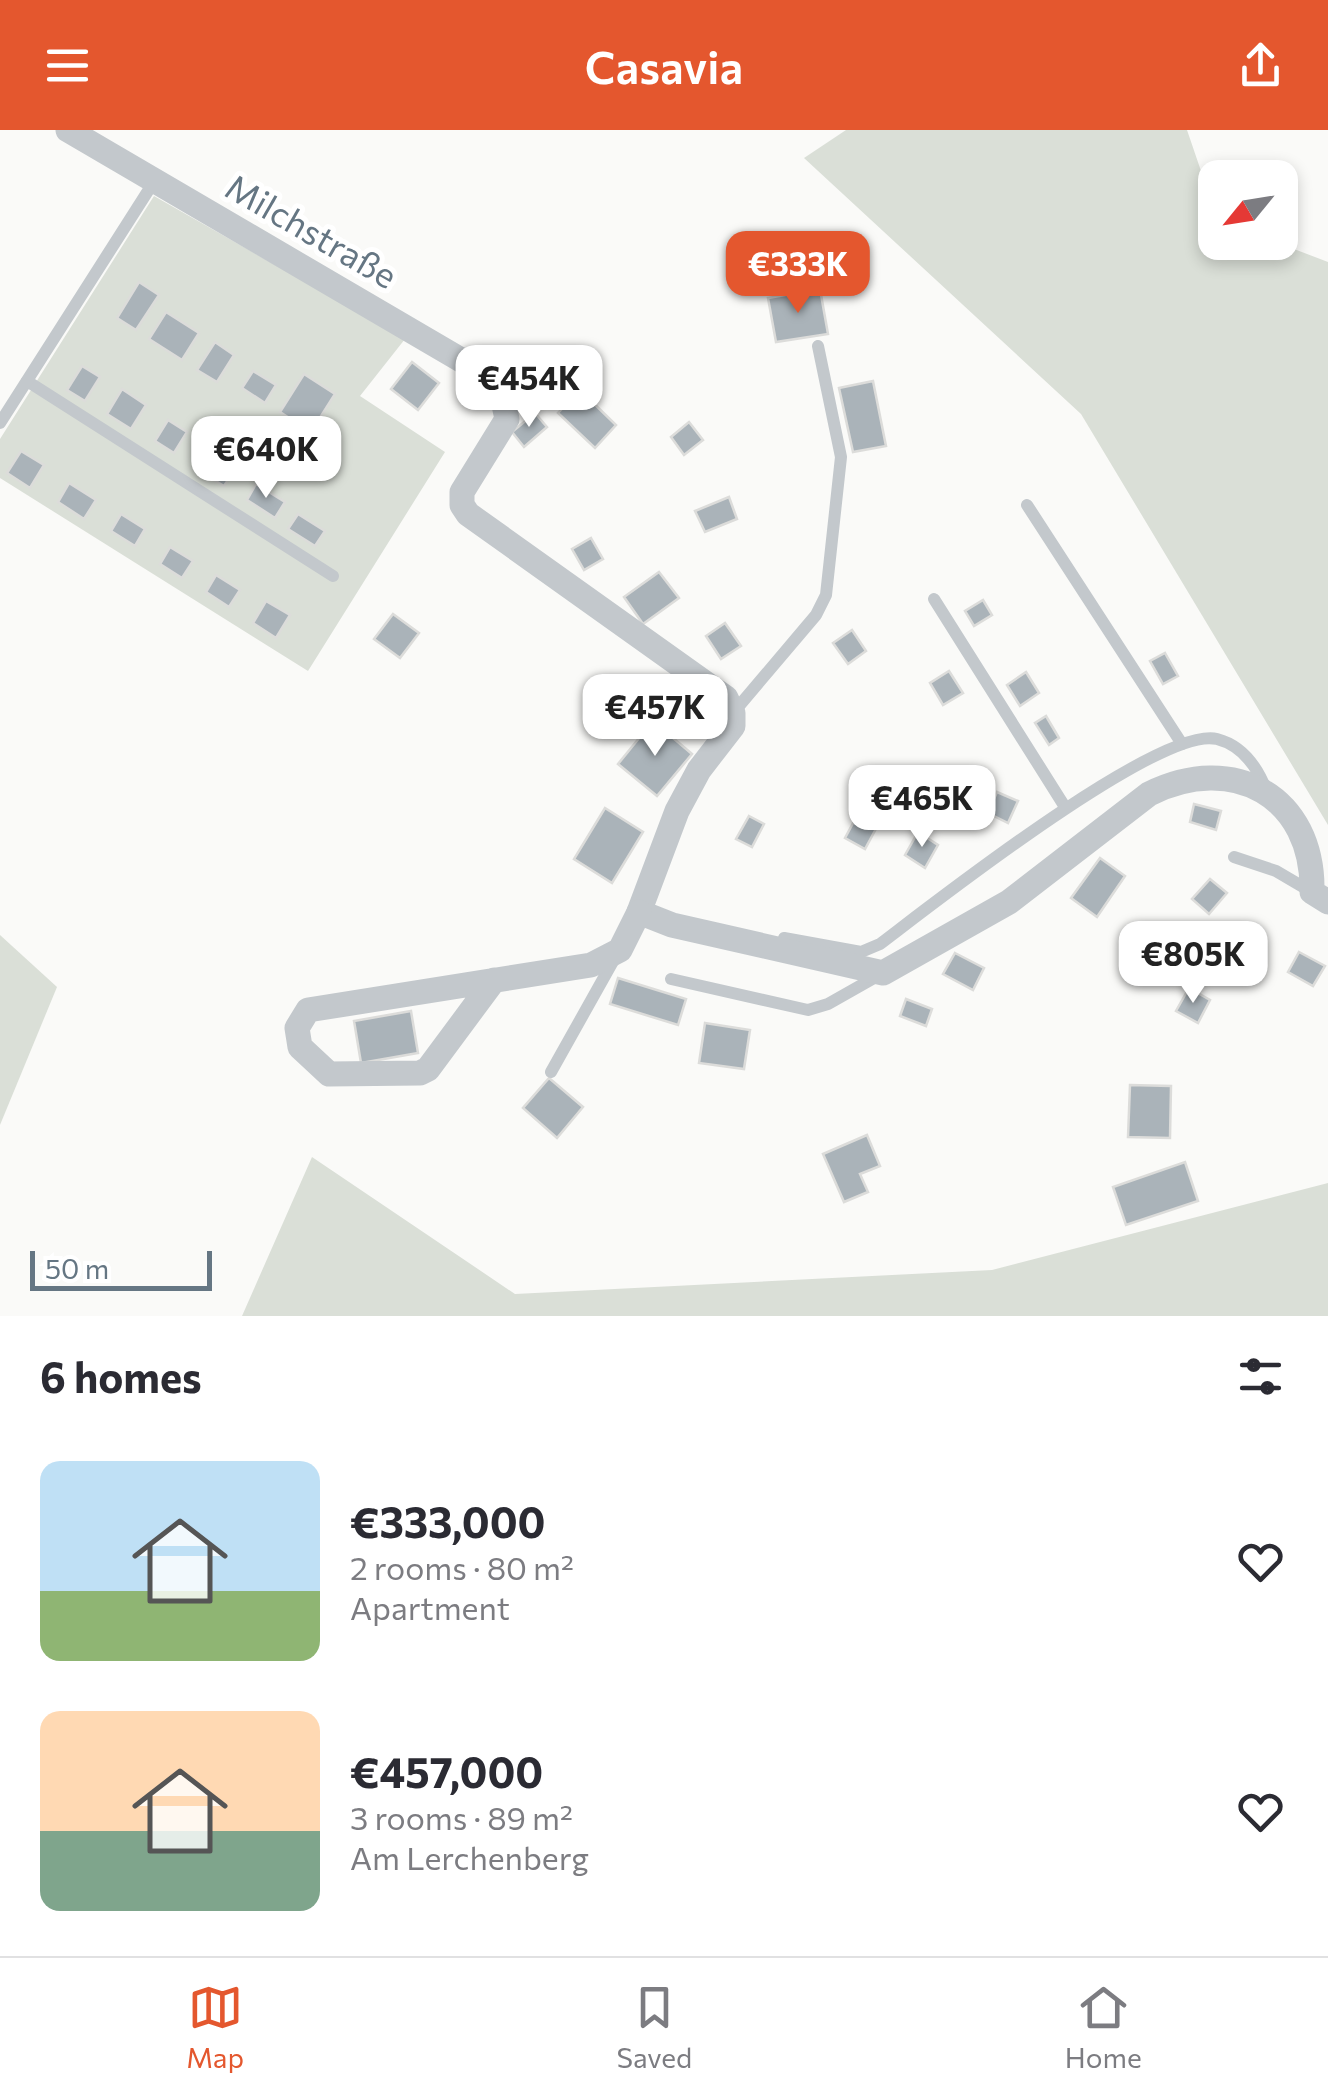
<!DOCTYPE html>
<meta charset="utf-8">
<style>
:root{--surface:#fff;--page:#f2f2f3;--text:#2b2b33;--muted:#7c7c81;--line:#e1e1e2;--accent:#e4572e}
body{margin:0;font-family:Commissioner,sans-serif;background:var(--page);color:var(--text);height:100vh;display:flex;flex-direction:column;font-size:38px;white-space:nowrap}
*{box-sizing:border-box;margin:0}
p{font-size:32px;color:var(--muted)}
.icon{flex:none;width:55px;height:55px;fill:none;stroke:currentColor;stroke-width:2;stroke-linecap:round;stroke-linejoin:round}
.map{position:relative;height:1186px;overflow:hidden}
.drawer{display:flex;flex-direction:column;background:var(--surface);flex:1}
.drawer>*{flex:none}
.needle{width:65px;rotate:240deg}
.controls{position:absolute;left:1198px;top:30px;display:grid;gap:20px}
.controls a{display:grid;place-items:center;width:100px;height:100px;border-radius:20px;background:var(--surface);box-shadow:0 5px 15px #0003;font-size:50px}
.scale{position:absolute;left:30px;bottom:25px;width:182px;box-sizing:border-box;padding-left:10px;border:5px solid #657683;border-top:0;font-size:28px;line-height:35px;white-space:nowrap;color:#657683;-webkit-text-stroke:8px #fff;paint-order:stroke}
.price{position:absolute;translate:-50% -85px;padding:0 22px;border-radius:20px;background:#fff;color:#222;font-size:32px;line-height:65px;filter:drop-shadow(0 2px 5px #0008)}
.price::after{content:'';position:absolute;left:50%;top:60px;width:30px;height:22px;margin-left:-15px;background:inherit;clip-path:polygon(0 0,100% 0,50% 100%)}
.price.selected{background:var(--accent);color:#fff}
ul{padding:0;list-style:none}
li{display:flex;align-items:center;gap:30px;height:250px;padding:0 40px}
li span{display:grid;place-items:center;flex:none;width:280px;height:200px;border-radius:20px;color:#555}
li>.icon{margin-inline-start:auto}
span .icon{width:120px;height:120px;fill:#fffc;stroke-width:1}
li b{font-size:42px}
h2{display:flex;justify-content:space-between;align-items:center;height:120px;padding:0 40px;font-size:42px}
header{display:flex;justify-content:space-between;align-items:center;height:130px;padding:0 40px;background:var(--accent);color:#fff;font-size:45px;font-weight:600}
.tabs{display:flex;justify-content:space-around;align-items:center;height:140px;border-top:2px solid var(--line);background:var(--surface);font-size:28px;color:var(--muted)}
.tabs a{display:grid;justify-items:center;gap:5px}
.tabs .selected{color:var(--accent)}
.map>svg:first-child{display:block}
.green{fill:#dadfd7}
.building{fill:#aab3b9;stroke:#dcdcda;stroke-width:2.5}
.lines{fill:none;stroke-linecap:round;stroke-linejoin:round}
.service{stroke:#c3c8cc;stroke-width:12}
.minor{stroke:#c3c8cc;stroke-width:25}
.labels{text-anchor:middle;stroke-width:10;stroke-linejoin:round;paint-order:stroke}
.street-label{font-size:35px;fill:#657683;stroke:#fff}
</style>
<header><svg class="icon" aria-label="menu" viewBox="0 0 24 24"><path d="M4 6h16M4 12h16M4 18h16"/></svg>Casavia<svg class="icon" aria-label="share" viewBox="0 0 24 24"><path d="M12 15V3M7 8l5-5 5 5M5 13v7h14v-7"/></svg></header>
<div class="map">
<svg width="1328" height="1186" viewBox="0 0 1328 1186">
<rect width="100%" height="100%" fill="#fafaf8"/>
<g class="green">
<polygon points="846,0 1187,0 1215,82 1215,112 1225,113 1228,118 1294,119 1328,132 1328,695 1081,284 804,28"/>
<polygon points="154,66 405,209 360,266 445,322 308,541 0,348 0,309"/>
<polygon points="0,805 57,857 0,995"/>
<polygon points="312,1027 515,1164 992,1140 1328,1053 1328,1186 242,1186"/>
</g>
<g class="building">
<polygon points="139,152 159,165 136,200 117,188"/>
<polygon points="820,159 828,204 776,212 768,168"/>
<polygon points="166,182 199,203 182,230 149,209"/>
<polygon points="215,212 234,225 217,252 197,240"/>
<polygon points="412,232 439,253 418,280 391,259"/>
<polygon points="82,236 100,247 85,271 67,260"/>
<polygon points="253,241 276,255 265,273 242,258"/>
<polygon points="304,244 335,264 311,302 280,282"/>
<polygon points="873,251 886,316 853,322 839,258"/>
<polygon points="122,259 146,275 131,299 107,284"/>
<polygon points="580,260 616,295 595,318 558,283"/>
<polygon points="535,283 547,297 524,317 512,302"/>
<polygon points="168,290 187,302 174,323 155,311"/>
<polygon points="689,292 703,310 684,325 671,307"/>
<polygon points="21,321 44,335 30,358 7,343"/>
<polygon points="213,323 236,338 224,356 201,342"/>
<polygon points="69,353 96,370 84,389 58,372"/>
<polygon points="256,354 285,372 275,388 247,370"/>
<polygon points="729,367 737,389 705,402 695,381"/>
<polygon points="121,384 145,399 135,416 111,401"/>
<polygon points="298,384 325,401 315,416 288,399"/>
<polygon points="591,408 603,429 584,440 572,419"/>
<polygon points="170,417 193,431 182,448 160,434"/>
<polygon points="659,442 679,468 643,494 624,467"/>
<polygon points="216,445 240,460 229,477 206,462"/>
<polygon points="983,470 992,485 974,496 965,481"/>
<polygon points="266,471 290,485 276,508 253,493"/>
<polygon points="393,484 419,503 400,528 374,509"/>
<polygon points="725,493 741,516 721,529 706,506"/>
<polygon points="852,500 866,521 848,534 833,513"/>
<polygon points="1165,523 1178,546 1163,554 1150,531"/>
<polygon points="949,541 963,563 943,575 930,553"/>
<polygon points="1026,542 1039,563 1020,576 1007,555"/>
<polygon points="1046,586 1059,608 1049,615 1035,593"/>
<polygon points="653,591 692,624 657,666 618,634"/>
<polygon points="940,655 960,665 947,690 927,680"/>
<polygon points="997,662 1018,671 1008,693 988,683"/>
<polygon points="1194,674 1221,681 1216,700 1190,692"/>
<polygon points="605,678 643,702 612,753 574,729"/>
<polygon points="858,684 878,695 865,719 845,708"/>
<polygon points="749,686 764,694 752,717 736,709"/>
<polygon points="918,702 938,715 925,738 905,725"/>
<polygon points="1100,728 1125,746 1097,787 1071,768"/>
<polygon points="1210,749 1227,763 1209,784 1192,769"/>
<polygon points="1226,796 1252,811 1228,853 1202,838"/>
<polygon points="1299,822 1325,836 1313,856 1288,842"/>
<polygon points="955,823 984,838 973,860 943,844"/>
<polygon points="618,848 686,869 678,895 610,874"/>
<polygon points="1189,858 1210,870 1198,893 1176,881"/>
<polygon points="906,869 932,879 926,896 900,886"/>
<polygon points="411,881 418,923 361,933 354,891"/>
<polygon points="705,893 750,900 744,939 699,933"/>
<polygon points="549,948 583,977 557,1008 523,978"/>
<polygon points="1130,955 1171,956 1170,1008 1128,1007"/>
<polygon points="867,1005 880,1036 860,1044 868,1062 844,1072 823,1024"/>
<polygon points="1185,1032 1198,1071 1126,1095 1113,1057"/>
</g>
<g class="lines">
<g class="service">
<polyline points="27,251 333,446"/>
<polyline points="0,293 155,50"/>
<polyline points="1027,375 1182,614"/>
<polyline points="934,469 1065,677"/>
<polyline points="733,583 816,485 826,465 841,327 818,216"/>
<polyline points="1234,727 1276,741 1310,761"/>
<path d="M784,808L861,822L880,814C933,774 1160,595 1217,609C1244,616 1258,638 1267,662"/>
<polyline points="671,849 808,880 828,874 881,844"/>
<polyline points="551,942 616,826"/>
</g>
<g class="minor">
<path d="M68,0L485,244L501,261L507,289L462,362V375L468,384L726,568L733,583V596L699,640L677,681L639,782L672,795L883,843L1009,772L1149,664C1233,622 1314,666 1312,762L1328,772"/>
<polyline points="494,850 428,939 420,943 329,944 300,917 297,898 308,880 591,835 620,820 639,782"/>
</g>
</g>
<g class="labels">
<g class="street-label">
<text transform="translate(311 102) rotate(30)" y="12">Milchstraße</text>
</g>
</g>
</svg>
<div class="controls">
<a><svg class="needle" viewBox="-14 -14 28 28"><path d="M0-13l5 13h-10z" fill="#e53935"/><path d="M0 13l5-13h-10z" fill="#7c7c81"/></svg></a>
</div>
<div class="scale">50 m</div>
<b class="price selected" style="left:798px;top:186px">€333K</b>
<b class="price" style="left:529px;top:300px">€454K</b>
<b class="price" style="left:266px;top:371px">€640K</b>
<b class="price" style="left:655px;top:629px">€457K</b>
<b class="price" style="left:922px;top:720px">€465K</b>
<b class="price" style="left:1193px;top:876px">€805K</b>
</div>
<section class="drawer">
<h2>6 homes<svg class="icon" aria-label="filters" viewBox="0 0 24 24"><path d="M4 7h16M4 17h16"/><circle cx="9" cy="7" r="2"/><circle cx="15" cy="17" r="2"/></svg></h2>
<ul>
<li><span style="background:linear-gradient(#bfe0f5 65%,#8fb573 0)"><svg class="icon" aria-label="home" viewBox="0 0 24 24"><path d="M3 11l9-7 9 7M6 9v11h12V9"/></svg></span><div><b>€333,000</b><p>2 rooms · 80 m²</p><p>Apartment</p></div><svg class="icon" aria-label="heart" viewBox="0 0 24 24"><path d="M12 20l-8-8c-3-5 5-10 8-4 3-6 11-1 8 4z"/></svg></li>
<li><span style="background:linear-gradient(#ffd9b3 60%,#7fa58c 0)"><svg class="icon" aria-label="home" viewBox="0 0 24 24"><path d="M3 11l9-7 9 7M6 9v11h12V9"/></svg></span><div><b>€457,000</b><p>3 rooms · 89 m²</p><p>Am Lerchenberg</p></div><svg class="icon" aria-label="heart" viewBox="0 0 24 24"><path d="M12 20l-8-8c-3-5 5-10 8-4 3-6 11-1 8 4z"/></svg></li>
</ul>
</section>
<nav class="tabs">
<a class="selected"><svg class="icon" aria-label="map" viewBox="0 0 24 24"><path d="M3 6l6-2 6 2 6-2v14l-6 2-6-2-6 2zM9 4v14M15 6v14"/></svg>Map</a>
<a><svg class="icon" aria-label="saved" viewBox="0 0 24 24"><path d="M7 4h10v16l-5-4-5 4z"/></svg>Saved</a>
<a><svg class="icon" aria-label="home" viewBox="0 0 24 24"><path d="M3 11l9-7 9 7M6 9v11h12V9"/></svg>Home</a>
</nav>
